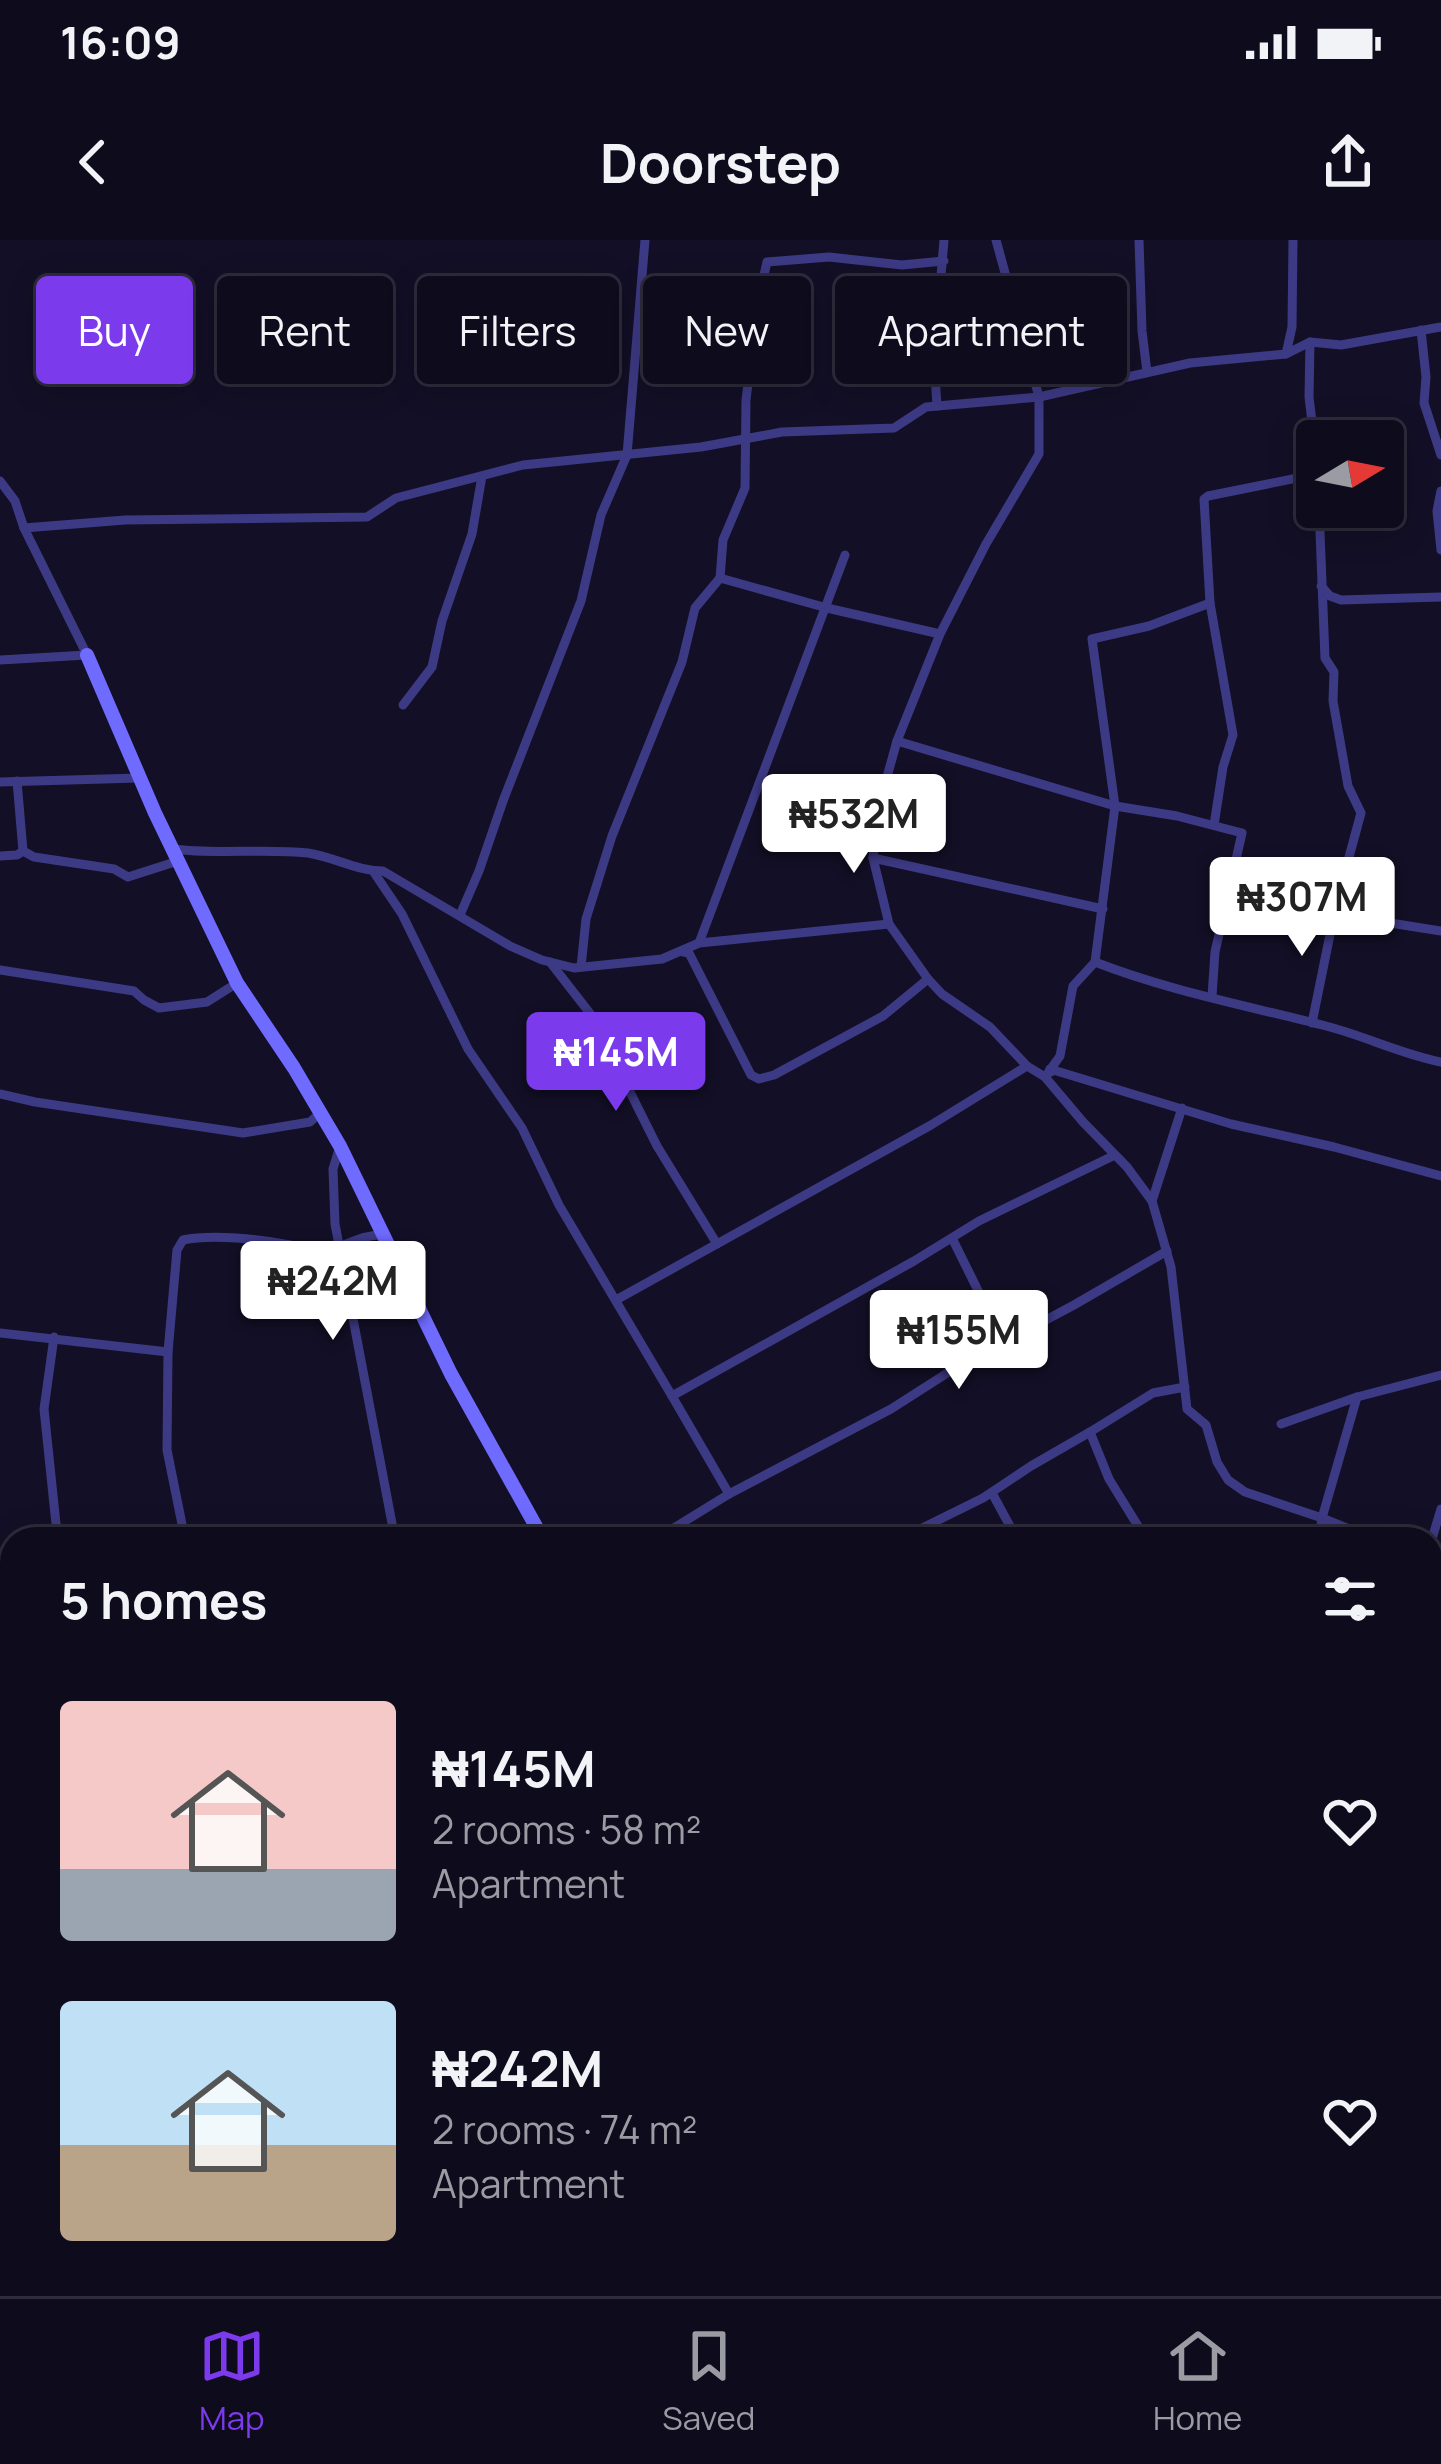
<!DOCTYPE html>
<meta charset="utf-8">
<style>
:root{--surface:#0e0b1c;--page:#171425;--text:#f1f3f6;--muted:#9b9ba3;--line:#2e2b3b;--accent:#7c3aed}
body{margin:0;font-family:Manrope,sans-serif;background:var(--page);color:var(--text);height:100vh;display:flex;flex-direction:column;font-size:45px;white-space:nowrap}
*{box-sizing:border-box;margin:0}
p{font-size:39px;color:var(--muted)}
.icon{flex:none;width:66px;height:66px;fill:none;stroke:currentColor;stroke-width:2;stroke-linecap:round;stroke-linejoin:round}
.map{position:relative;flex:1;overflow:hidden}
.details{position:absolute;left:0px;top:1287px;width:1443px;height:771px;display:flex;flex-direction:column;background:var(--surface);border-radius:36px 36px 0 0;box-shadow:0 6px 30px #0003,0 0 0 3px var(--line)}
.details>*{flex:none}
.guide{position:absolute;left:36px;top:36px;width:1371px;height:108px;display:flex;gap:24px}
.needle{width:78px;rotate:80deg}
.controls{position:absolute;left:1296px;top:180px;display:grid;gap:24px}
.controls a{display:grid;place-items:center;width:108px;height:108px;border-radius:12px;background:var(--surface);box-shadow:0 6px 30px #0003,0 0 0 3px var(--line);font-size:60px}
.price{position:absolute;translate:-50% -102px;padding:0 27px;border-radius:12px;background:#fff;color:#222;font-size:39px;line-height:78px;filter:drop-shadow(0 3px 6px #0008)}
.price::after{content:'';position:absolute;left:50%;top:72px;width:36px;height:27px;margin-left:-18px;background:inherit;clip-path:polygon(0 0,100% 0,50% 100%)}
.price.selected{background:var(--accent);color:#fff}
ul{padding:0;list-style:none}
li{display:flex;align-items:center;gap:36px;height:300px;padding:0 60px}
li span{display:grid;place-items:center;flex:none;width:336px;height:240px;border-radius:12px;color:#555}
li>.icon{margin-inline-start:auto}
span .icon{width:144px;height:144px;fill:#fffc;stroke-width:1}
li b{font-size:51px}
h2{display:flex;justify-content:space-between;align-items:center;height:144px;padding:0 60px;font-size:51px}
.tag{padding:0 42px;border-radius:12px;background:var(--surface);box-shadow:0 6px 30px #0003,0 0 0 3px var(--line);font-size:42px;line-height:108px}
.tag.selected{background:var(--accent);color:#fff}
.status{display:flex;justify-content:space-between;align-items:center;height:84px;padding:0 60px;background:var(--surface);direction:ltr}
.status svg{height:33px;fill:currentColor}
header{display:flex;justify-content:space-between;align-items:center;height:156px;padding:0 60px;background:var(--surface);font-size:54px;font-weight:700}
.tab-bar{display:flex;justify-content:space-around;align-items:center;height:168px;border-top:3px solid var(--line);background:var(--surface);font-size:33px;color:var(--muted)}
.tab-bar a{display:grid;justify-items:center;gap:6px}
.tab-bar .selected{color:var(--accent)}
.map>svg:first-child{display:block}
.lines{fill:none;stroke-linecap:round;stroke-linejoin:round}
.street{stroke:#3d3a85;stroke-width:9}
.secondary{stroke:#6f6bff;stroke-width:14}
</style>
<div class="status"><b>16:09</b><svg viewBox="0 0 49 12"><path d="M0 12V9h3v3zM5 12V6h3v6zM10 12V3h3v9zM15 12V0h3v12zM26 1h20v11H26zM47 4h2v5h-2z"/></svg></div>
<header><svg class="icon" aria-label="back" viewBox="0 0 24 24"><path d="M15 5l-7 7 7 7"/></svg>Doorstep<svg class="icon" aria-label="share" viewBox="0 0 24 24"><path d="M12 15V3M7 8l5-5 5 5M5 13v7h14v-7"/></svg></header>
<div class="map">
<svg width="1441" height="2056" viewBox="0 0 1441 2056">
<rect width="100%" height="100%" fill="#130f26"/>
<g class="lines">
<g class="street">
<polyline points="1139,0 1142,91 1147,132"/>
<polyline points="1421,90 1426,137 1424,163 1441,215"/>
<polyline points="1310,102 1309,157 1317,223"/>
<polyline points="1286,114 1292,87 1293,0"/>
<polyline points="937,166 934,119 944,0"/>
<polyline points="0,241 15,261 24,288 87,415 0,420"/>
<polyline points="1441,251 1437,271 1441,310"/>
<polyline points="1319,267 1325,418 1334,432 1333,461 1348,546 1361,573 1336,665 1384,682 1441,691"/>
<polyline points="24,288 125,280 367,277 396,258 523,225 701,207 782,192 894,188 926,167 1039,157 1190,123 1286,114 1310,102 1341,105 1441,87"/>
<polyline points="1321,346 1330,356 1341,360 1441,357"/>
<polyline points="940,394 827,368 720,338 723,300 745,248 746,160 758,61 767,22 829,17 902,25 944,21"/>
<polyline points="403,465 432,427 442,381 472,294 482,236"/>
<polyline points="897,501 1115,566 1177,576 1242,593 1215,712 1212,756"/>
<polyline points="0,542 139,538"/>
<polyline points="1214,585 1223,527 1233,495 1210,363 1204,259 1208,256 1317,234"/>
<path d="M173,609C218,615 263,608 308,613C334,617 357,631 383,631L510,706L542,720L574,728L662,719L699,703L889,684"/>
<polyline points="23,611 34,617 114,629 128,637 178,621"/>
<polyline points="0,616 17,615 23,611 17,541"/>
<polyline points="873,618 878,569 897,501 940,394 986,304 1039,214 1039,157 996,0"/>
<polyline points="373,631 402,674 468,809 522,888 559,965 672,1156"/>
<polyline points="1103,669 873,618 889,684 928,739 942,754 990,787 1027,826 1045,837 1083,882 1127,927 1152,961 1171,1027 1187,1169 1206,1185 1217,1222 1228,1240 1245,1252 1322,1278 1374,1299"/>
<polyline points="460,675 479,631 503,561 581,361 601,275 627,215 645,0"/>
<polyline points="699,703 845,315"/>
<polyline points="683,712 689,713 751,835 759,839 774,835 883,776 928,739"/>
<polyline points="550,722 592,776 657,906 717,1004"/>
<polyline points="1095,722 1115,566 1092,399 1149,386 1210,363"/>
<polyline points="581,727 586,679 612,596 682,422 695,368 720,338"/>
<polyline points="0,730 134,751 144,760 159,768 207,762 237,743"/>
<polyline points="1312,783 1336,665"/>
<polyline points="1051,832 1050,829 1231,884 1334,907 1441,936"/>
<path d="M1045,837L1060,816L1073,746L1095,722C1169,751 1249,766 1326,786C1365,796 1401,814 1441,822"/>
<polyline points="0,854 35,862 243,893 310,882 320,873"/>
<polyline points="340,906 333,929 335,984 395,1299"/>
<polyline points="1152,961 1182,868"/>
<polyline points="952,998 1004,1103"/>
<polyline points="616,1060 931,885 1027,826"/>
<path d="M0,1093L168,1112L177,1010L183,1000C211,994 261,999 290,1005C300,1007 306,1013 318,1012C341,1010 359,994 383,995"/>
<polyline points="54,1097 44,1169 56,1284 63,1299"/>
<polyline points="168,1112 167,1210 185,1299"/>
<polyline points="1281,1184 1357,1157 1441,1135"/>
<polyline points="992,1253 1017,1299"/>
<polyline points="729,1254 891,1169 952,1130 1074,1065 1167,1011"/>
<polyline points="656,1299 729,1254 672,1156 914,1021 979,981 1115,915"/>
<polyline points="900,1299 983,1258 1031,1226 1090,1192"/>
<polyline points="1146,1299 1109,1239 1090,1192 1153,1153 1185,1147"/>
<polyline points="1319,1299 1322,1278 1357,1157"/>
<polyline points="1431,1302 1441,1269"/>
<polyline points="0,1342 12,1340"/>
<polyline points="0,1550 12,1550"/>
<polyline points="0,1664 12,1662"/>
<polyline points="0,1789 12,1787"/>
<polyline points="0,1877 12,1896"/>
<polyline points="1431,1955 1441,1957"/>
<polyline points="17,2046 22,2056"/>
<polyline points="1135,2046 1137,2056"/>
<polyline points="1331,2046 1359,2056"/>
<polyline points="0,2055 8,2036 12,2038"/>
<polyline points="154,2056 156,2046"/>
<polyline points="323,2056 327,2046"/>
<polyline points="743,2056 761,2046"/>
<polyline points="1019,2056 1022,2046"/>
</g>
<g class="secondary">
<polyline points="87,415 155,573 237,743 294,828 340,906 451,1134 543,1299"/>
<polyline points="955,2046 960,2056"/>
</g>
</g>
</svg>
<div class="controls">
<a><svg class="needle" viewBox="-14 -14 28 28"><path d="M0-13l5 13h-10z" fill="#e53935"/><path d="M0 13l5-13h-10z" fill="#9b9ba3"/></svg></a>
</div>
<b class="price" style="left:854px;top:636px">₦532M</b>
<b class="price" style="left:1302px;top:719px">₦307M</b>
<b class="price selected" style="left:616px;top:874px">₦145M</b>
<b class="price" style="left:333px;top:1103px">₦242M</b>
<b class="price" style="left:959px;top:1152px">₦155M</b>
<div class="guide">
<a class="tag selected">Buy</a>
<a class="tag">Rent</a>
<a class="tag">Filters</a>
<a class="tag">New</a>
<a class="tag">Apartment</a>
</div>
<section class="details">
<h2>5 homes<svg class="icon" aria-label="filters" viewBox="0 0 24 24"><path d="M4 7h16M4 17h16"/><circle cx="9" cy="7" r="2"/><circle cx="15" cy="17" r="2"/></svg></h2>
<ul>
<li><span style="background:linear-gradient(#f6c9c9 70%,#9aa5b1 0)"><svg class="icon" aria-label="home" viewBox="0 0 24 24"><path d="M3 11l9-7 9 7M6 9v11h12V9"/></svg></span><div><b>₦145M</b><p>2 rooms · 58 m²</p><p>Apartment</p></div><svg class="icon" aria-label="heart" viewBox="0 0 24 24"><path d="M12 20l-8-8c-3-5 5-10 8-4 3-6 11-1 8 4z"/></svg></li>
<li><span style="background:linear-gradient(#bfe0f5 60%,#b9a48a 0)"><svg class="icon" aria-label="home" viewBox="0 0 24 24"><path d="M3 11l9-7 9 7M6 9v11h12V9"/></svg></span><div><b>₦242M</b><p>2 rooms · 74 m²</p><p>Apartment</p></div><svg class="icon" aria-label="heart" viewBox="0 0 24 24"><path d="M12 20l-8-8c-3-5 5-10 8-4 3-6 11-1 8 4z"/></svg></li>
</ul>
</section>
</div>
<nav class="tab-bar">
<a class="selected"><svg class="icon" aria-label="map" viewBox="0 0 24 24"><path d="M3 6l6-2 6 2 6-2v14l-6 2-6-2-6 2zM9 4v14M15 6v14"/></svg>Map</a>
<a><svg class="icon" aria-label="saved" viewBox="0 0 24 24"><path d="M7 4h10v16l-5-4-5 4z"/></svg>Saved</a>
<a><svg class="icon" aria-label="home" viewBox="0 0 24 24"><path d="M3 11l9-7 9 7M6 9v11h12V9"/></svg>Home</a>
</nav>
